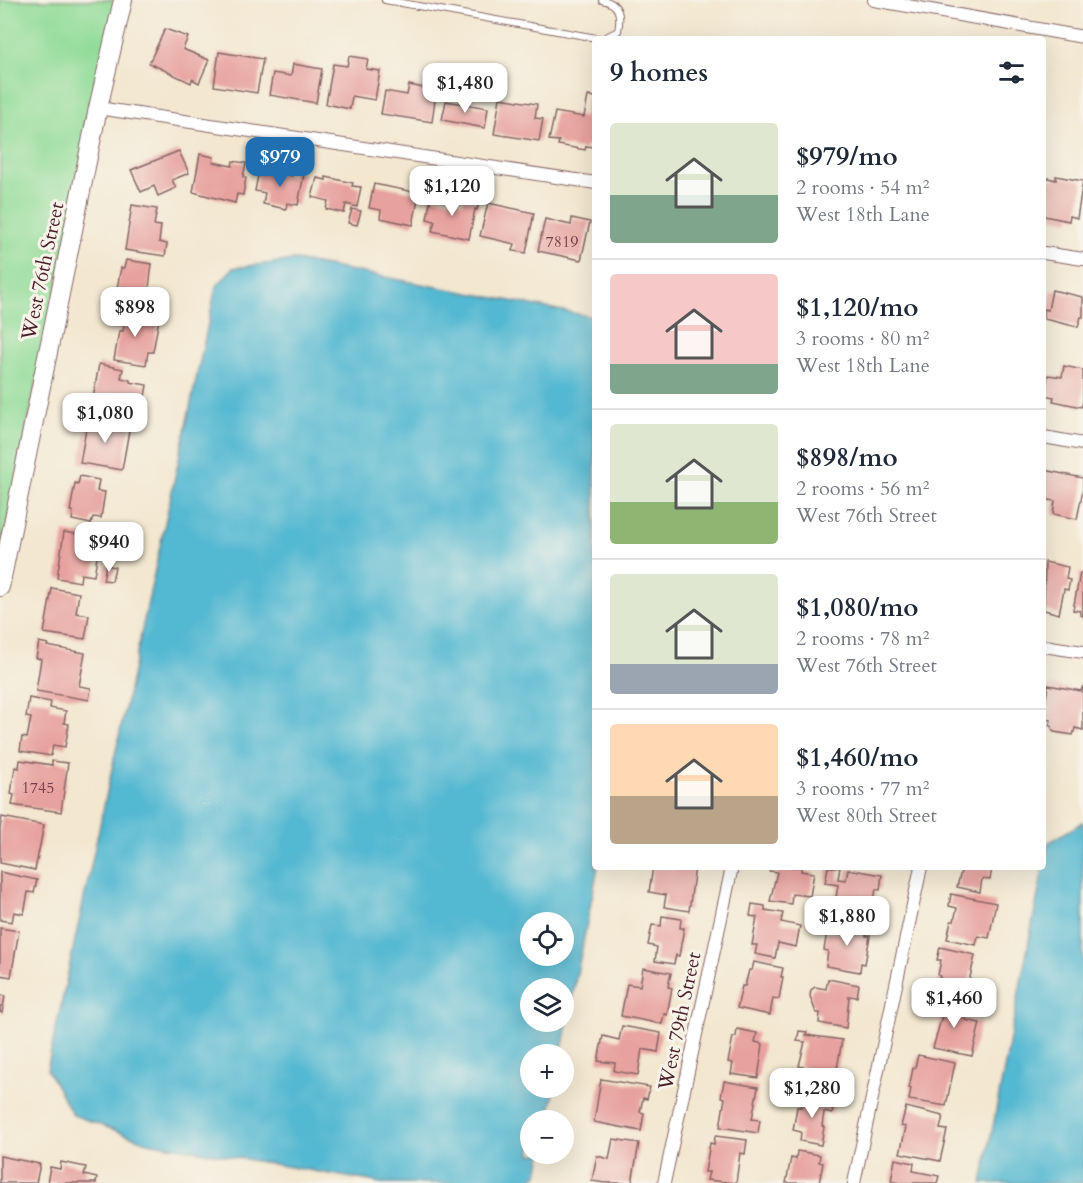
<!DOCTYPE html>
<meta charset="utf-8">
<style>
:root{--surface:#fff;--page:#f2f2f3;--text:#1f2937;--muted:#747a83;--line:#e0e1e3;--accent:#1f6fb2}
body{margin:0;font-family:Cardo,serif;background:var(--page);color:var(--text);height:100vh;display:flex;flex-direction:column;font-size:22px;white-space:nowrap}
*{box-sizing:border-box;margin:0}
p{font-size:20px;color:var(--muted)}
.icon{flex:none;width:33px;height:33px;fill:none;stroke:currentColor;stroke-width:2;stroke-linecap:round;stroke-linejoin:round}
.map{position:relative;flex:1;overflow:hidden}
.drawer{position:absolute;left:592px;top:36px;width:454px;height:834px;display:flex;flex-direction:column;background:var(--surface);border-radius:6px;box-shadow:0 6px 24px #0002}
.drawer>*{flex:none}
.tools{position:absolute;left:520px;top:912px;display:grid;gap:12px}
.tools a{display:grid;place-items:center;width:54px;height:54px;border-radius:50%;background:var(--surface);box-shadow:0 6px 24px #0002;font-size:30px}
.price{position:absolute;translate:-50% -51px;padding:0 14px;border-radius:12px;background:#fff;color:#222;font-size:20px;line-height:39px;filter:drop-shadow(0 2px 3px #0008)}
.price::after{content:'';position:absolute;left:50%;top:36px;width:18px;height:14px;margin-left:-9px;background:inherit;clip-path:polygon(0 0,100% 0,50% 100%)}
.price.active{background:var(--accent);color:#fff}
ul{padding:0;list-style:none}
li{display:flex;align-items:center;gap:18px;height:150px;padding:0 18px}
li+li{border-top:2px solid var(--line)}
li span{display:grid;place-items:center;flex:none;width:168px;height:120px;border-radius:6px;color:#555}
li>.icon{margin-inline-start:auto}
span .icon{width:72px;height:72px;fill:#fffc;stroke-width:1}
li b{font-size:26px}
h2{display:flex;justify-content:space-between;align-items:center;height:72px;padding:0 18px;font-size:26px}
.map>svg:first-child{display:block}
.green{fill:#91dc98;stroke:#6e7e62;stroke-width:1.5}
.water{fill:#52b8d1;stroke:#4e6c7e;stroke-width:1.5;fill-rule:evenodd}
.building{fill:#e7a19e}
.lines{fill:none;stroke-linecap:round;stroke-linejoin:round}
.lane-casing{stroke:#856565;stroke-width:8}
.street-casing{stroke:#856565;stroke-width:14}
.secondary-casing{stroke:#856565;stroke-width:20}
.lane{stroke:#fff;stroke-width:6}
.street{stroke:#fff;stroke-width:12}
.secondary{stroke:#fff;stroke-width:18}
.labels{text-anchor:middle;stroke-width:6;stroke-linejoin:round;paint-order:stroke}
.number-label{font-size:16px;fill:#714048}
.street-label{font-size:20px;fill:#4a1f2b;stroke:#f7f3e8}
</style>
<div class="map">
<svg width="1083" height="1183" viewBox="0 0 1083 1183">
<rect width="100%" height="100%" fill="#f7f3e8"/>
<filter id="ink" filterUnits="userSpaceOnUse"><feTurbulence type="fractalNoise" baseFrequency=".0167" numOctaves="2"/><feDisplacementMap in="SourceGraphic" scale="12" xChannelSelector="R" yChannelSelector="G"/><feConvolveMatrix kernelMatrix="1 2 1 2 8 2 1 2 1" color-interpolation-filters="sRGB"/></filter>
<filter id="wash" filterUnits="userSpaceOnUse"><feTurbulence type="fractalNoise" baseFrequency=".008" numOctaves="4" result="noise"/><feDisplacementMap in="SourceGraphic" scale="24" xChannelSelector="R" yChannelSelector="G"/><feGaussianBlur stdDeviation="1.35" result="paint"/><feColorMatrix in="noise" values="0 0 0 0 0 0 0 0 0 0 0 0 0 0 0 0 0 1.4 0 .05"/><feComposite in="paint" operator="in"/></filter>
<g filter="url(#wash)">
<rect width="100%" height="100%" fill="#f3e7d0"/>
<polygon class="green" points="0,0 117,0 0,555"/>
<g class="water">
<path d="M295,260L595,317L596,867H598L561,1054H531V1088H555L548,1120H531V1154H542L538,1174L525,1183H382L147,1142L73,1115L47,1070L216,287L233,268ZM531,922H564V956H531ZM531,988H564V1022H531Z"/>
<polygon points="1083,822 1083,1183 982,1183 1048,843"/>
</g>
<g id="blocks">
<g class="building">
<polygon points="165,29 188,37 183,49 209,60 199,83 192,79 191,83 149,63"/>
<polygon points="219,52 263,59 257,93 214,86"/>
<polygon points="349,56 368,59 366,69 380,71 375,100 352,96 350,109 326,104 333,64 347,66"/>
<polygon points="293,64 322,69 316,103 269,95 273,73 291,76"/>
<polygon points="409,85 429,89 428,99 435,100 432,122 381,114 385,91 407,95"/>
<polygon points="588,96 596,97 594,147 586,146 585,150 558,145 559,141 549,140 555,112 584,117"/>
<polygon points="500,98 537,104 535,118 543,119 539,141 494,134"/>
<polygon points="446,101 488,108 485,128 442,120"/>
<polygon points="179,151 189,173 172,180 176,188 158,196 154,186 141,192 131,170"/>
<polygon points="200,154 214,157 213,162 232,166 233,161 246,163 243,177 246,178 243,195 237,194 235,203 193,192"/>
<polygon points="259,170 292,176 293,171 304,174 298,205 287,203 286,209 263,204 265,193 255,191"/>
<polygon points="1056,176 1083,181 1077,218 1070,216 1069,221 1044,216 1044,177 1056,180"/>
<polygon points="326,177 353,183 352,186 361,187 357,207 346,204 344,213 326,209 328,201 312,197 317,178 326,180"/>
<polygon points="374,184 419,193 413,225 380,218 381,210 369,208"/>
<polygon points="431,197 463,203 464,199 479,202 477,210 475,209 469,239 432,231 435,221 427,219"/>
<polygon points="488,203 534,213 526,253 513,251 515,244 480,236"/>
<polygon points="132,205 157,209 154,225 161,226 159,242 167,244 165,256 125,250"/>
<polygon points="352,209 361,211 357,225 348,223"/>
<polygon points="572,218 590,222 581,260 538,251 545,219 571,225"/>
<polygon points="126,260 152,264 148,296 161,298 159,311 118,304 119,294 116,293 121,268 124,268"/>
<polygon points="1052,290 1083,297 1083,317 1081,317 1078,327 1044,319 1044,309 1048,310"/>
<polygon points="114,312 159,319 153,352 148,352 146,365 114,360 119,331 123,331 124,326 112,324"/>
<polygon points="99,364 123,369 121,378 130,380 130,382 147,385 144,403 118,400 115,415 91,410"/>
<polygon points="1064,366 1083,370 1083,402 1081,407 1053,401 1054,397 1044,395 1048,375 1062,377"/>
<polygon points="88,418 130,425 122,470 80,463"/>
<polygon points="1044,470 1083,478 1083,490 1077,519 1053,514 1055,501 1044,499"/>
<polygon points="80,476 99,480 97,491 105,492 101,518 93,517 91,524 72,520 73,511 70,511 75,483 78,484"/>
<polygon points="64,532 100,538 94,576 81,574 80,582 57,578"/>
<polygon points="1045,562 1068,567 1066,579 1070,580 1068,590 1064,589 1059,614 1044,610"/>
<polygon points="106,565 115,567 112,581 103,580"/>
<polygon points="1080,573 1083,574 1083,616 1080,615 1080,611 1073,610"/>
<polygon points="52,588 79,593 76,613 89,615 85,639 44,633"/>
<polygon points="39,642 48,644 47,646 85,653 79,686 91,688 89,700 36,691 41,659 36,658"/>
<polygon points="1048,685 1081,691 1083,686 1083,730 1075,728 1073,735 1054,732 1050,724 1051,720 1046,719 1047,713 1044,712"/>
<polygon points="29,698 51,702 50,708 66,711 64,723 69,724 65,747 53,745 51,756 20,751 22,737 27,738 31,718 26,717"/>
<polygon points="20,760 52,765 52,761 68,763 61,812 12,805 14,795 11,794 15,767 19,768"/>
<polygon points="2,817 44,825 35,870 0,863 0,829"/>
<polygon points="653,867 695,867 689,911 664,907 666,895 649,892"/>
<polygon points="769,867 801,867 801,871 814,873 810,896 792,894 791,904 770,901 777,872 769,871"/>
<polygon points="828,867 840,867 838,879 846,880 848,869 882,875 880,890 876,889 871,919 837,914 840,899 836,898 838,885 825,883"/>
<polygon points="962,867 992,867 990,880 982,879 980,892 957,887"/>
<polygon points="0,872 37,880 34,893 28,892 24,914 14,912 12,922 0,920"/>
<polygon points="951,894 996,903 989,938 978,936 976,945 947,939 951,921 954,921 957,908 949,906"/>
<polygon points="752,904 765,906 765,910 783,913 781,922 800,926 796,947 778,943 775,958 755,954 757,945 752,945 757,917 750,916"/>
<polygon points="662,916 681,919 680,928 684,928 679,956 676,955 674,964 655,961 657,947 648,945 652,925 661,926"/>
<polygon points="839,923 868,927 866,936 870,936 865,964 861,963 860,972 826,966 828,951 824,950 827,932 838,933"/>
<polygon points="0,928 19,931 11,977 0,975"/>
<polygon points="940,947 975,955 965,1000 936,993 940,976 938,975 941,960 937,960"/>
<polygon points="754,962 783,968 781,977 783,977 779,999 773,998 770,1015 737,1008 742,986 745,986 749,970 752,970"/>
<polygon points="643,968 671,973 668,987 672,988 667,1015 664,1014 662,1024 621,1016 627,984 640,986"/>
<polygon points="828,979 859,985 857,997 849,996 846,1028 819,1023 820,1013 816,1013 810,996 811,990 815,987 826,989"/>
<polygon points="0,995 5,996 2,1013 0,1012"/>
<polygon points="929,1001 967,1009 965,1020 980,1023 972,1056 933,1048 942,1016 926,1013"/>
<polygon points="622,1026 661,1033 658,1052 642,1049 638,1075 614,1071 615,1063 598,1061 603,1036 619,1040"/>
<polygon points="737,1029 757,1033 755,1042 763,1044 758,1078 731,1074 733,1063 728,1062 733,1037 736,1037"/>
<polygon points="799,1031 807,1032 806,1035 842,1040 836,1075 840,1076 838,1091 801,1085 804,1067 799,1066 805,1042 797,1041"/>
<polygon points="918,1055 955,1063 946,1106 909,1100 911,1088 909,1088 913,1068 915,1068"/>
<polygon points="601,1079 650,1087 647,1099 643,1098 640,1112 644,1113 641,1131 594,1122"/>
<polygon points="724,1081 758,1087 752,1119 760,1120 758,1133 720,1127 725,1098 721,1097"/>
<polygon points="803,1096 834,1101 832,1114 824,1112 822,1126 824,1127 821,1145 800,1141 801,1132 793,1130 797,1107 801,1107"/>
<polygon points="906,1107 943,1116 940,1129 947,1130 940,1161 900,1153 906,1127 901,1126"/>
<polygon points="715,1136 747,1140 745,1154 740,1153 736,1183 707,1180 709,1172 705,1172 710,1143 714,1144"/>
<polygon points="613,1139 639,1143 632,1183 605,1183 592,1181 597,1156 609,1159"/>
<polygon points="797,1151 820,1155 819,1162 823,1163 819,1183 786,1183 791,1158 796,1159"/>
<polygon points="0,1156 40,1164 36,1183 0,1183"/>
<polygon points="895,1159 914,1163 913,1171 939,1176 937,1183 899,1183 891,1181"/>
<polygon points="61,1162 86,1167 84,1175 97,1178 96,1183 47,1183 50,1167 60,1169"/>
</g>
</g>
</g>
<g filter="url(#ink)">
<use href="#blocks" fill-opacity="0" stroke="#856565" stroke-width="1.5"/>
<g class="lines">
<defs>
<path id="lane" d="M385,0L602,39L618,31C621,16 620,3 602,0"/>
<g id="street">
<polyline points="874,0 1083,37"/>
<polyline points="98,108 596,183"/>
<polyline points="1044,253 1083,259"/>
<polyline points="1044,437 1083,444"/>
<polyline points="1044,646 1083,652"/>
<polyline points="664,1183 732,867"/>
<polyline points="854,1183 921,867"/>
</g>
<polyline id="secondary" points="0,587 98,108 123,0"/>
</defs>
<use href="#lane" class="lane-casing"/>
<use href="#street" class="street-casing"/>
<use href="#secondary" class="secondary-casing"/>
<use href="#lane" class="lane"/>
<use href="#street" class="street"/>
<use href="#secondary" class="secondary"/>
</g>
</g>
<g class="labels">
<g class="number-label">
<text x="562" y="247">7819</text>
<text x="38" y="793">1745</text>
</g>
<g class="street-label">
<text transform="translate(42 271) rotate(-78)" y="7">West 76th Street</text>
<text transform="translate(679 1021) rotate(-78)" y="7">West 79th Street</text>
</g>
</g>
</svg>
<div class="tools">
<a><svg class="icon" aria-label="locate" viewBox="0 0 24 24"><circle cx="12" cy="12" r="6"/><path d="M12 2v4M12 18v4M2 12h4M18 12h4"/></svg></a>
<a><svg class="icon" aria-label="layers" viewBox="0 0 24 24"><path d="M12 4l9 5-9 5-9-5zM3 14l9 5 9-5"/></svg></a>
<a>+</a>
<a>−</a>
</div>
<b class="price" style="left:465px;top:114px">$1,480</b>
<b class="price active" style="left:280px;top:188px">$979</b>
<b class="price" style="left:452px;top:217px">$1,120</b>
<b class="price" style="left:135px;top:338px">$898</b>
<b class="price" style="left:105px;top:444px">$1,080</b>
<b class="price" style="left:109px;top:573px">$940</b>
<b class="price" style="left:847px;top:947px">$1,880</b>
<b class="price" style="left:954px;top:1029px">$1,460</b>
<b class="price" style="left:812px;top:1119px">$1,280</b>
<section class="drawer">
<h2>9 homes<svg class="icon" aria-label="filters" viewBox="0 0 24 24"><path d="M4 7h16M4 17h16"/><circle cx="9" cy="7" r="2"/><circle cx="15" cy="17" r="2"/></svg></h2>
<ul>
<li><span style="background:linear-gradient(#dfe7d0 60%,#7fa58c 0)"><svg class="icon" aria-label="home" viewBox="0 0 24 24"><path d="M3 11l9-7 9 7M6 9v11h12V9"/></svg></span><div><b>$979/mo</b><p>2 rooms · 54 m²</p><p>West 18th Lane</p></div></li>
<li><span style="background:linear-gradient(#f6c9c9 75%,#7fa58c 0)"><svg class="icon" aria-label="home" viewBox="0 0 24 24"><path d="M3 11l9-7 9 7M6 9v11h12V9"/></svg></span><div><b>$1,120/mo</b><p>3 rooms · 80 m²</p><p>West 18th Lane</p></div></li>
<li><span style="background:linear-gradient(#dfe7d0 65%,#8fb573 0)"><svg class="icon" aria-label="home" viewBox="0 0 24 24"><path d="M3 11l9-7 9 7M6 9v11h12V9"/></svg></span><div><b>$898/mo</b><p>2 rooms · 56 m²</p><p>West 76th Street</p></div></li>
<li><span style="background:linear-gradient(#dfe7d0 75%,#9aa5b1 0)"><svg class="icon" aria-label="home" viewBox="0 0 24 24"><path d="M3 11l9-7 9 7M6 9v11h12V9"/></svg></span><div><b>$1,080/mo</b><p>2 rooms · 78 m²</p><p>West 76th Street</p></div></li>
<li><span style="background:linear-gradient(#ffd9b3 60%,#b9a48a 0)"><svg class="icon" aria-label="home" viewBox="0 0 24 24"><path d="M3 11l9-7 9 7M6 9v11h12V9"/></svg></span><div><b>$1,460/mo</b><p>3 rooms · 77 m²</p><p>West 80th Street</p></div></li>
</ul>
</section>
</div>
